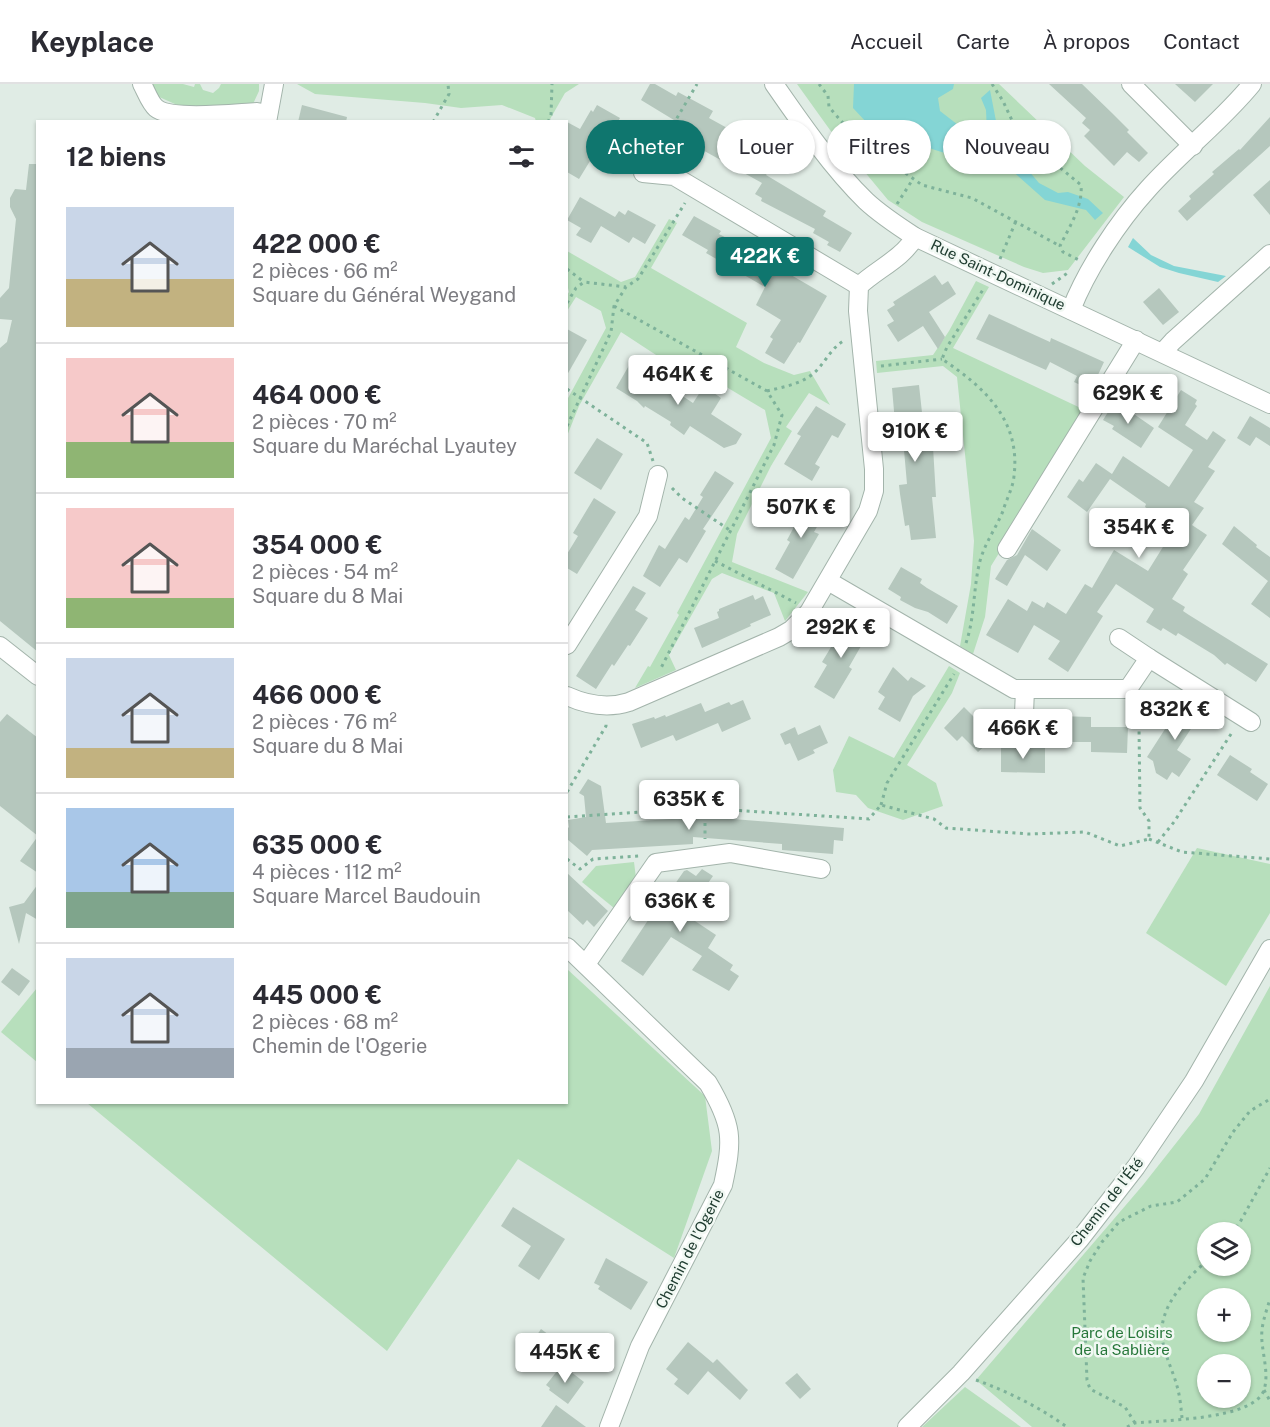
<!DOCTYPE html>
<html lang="fr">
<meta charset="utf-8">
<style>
:root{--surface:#fff;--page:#f2f2f3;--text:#2b2b33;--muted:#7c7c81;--line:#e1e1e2;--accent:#0f766e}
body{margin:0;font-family:"Public Sans",sans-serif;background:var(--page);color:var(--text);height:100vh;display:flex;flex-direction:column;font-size:22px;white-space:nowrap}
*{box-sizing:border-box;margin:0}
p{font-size:20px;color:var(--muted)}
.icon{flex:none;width:33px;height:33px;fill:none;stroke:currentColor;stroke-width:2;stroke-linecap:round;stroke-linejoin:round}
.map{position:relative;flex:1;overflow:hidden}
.panel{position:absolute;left:36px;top:36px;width:532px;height:984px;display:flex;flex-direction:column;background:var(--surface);border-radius:0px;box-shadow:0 2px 4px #0004}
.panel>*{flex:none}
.banner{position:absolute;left:586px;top:36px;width:570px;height:54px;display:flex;gap:12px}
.tools{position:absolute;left:1197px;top:1138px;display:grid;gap:12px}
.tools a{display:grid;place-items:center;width:54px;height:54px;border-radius:50%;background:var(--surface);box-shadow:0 2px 4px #0004;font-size:30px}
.price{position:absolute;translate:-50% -51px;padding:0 14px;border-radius:6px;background:#fff;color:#222;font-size:20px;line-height:39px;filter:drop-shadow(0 2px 3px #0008)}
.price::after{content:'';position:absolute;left:50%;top:36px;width:18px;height:14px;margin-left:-9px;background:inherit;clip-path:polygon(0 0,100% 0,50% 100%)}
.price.selected{background:var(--accent);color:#fff}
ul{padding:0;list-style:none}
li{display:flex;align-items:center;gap:18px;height:150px;padding:0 30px}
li+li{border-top:2px solid var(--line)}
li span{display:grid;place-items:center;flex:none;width:168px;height:120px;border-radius:0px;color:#555}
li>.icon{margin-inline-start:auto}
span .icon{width:72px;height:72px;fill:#fffc;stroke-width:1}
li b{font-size:26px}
h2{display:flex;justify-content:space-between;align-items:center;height:72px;padding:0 30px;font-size:26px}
.chip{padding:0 21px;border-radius:27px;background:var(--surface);box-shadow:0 2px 4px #0004;font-size:21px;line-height:54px}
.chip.selected{background:var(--accent);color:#fff}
header{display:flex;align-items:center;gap:36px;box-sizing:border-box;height:84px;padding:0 30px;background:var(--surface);border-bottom:2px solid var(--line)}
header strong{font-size:28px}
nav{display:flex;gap:33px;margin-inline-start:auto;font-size:21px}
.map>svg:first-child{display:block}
.green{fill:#b7dfbc;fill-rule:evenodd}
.water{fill:#84d5d5}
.building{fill:#b5c7bd}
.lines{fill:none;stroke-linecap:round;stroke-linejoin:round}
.minor-casing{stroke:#a3b4ab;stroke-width:20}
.path{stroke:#7eb29a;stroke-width:3;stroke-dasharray:3 4.5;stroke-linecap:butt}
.minor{stroke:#fff;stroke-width:18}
.labels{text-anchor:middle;stroke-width:5;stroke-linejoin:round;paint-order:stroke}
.street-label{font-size:15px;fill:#203d31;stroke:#f1f8f3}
.park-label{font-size:15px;fill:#27773a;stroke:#f1f8f3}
</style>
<header>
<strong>Keyplace</strong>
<nav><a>Accueil</a><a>Carte</a><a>À propos</a><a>Contact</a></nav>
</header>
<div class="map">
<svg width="1270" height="1343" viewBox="0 0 1270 1343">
<rect width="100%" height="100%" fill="#e0ece5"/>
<g class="green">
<polygon points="147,0 183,0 194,3 195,0 200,0 203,6 213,9 219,4 221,0 259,0 259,7 253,20 186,25 157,12"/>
<polygon points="297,0 579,0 565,9 549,37 536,38 535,34 502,21 461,24 425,19 315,10"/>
<polygon points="797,0 999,0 1085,82 1124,113 1068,186 1043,189 1024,183 922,138 888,116 830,46"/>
<polygon points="669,135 677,139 651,184 747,239 736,263 764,279 794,291 810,287 830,321 809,309 786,343 792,347 771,382 737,450 732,478 808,508 785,537 774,509 722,489 712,495 669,571 676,586 635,604 648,582 650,583 679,531 677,529 771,354 765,326 718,298 711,307 621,248 579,322 567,352 567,316 606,244 601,227 576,213 567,227 567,211 569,208 567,200 567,167 621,198 635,193"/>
<polygon points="976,197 989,203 953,264 1087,327 991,482 985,533 973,570 960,562 971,500 974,457 957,293 943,282 877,289 876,277 933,271 949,247"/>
<polygon points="949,582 960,589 952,609 907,681 936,699 943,722 903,736 868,724 856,711 836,708 833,686 849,652 894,674"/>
<polygon points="1197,764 1270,780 1270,829 1226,902 1146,849"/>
<polygon points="634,778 636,794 614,824 582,798 596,782"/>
<polygon points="567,885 705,1012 712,1067 674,1174 518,1075 387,1267 87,1019 567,1018"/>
<path d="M1270,902V1343H1032L976,1296L1143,1101L1199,1030ZM1208,1149H1240V1182H1208ZM1208,1215H1240V1248H1208ZM1208,1281H1240V1314H1208Z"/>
<polygon points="37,904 37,978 1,948"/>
<polygon points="965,1303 1021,1343 922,1343"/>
</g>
<g class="water">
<polygon points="854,0 954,0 953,5 938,14 940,27 962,44 977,53 987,49 986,26 981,14 990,6 996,37 1012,67 1039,99 1058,109 1068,108 1088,115 1103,129 1095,136 1086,126 1045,116 1008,83 989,70 967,76 932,65 892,40 868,40 853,24"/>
<polygon points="1133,154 1151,171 1174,182 1226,192 1218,198 1179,189 1160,183 1128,163"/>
</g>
<g class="building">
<polygon points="650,0 655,0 676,12 678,8 713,27 709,34 778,72 766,91 826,127 823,132 852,149 840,168 827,161 829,158 813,149 815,145 761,117 762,114 755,110 762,99 681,54 687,44 641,16"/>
<polygon points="1049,0 1082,0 1112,29 1129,46 1127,48 1148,69 1139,78 1127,68 1114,82 1084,52 1090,46 1082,39 1086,34"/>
<polygon points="1175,0 1213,0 1195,18"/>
<polygon points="302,21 347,33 346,38 298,38"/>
<polygon points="597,21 620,34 602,66 598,64 579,95 567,88 567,38 580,45 591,26 593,28"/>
<polygon points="1270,33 1270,62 1187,137 1178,127 1191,115 1189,112 1214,90 1212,88 1239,65 1240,66"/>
<polygon points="29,80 38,80 38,568 0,537 0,264 7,258 12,236 0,235 0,214 9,204 16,135 10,123 10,114 15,105 26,106"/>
<polygon points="1270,96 1270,131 1253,111"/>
<polygon points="580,113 615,133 619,127 625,131 628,126 656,141 645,160 633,153 629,159 601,142 591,159 576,151 581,144 567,136"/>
<polygon points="694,132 721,147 719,150 763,173 762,174 827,212 800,259 798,258 784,280 765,269 773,255 770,253 781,236 756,221 765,203 706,169 708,166 682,151"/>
<polygon points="935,191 942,201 948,197 956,210 929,228 945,253 938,265 923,242 898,258 887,241 894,237 887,226 895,221 893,218"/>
<polygon points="1159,204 1179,228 1163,241 1143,218"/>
<polygon points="989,230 1050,258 1051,254 1104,278 1091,306 1074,298 1077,292 1050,278 1046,286 976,255"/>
<polygon points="567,245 587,256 567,291"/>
<polygon points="631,278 693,319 704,302 721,314 711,330 742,350 736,360 724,364 690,342 684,351 670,341 671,338 645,322 644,324 637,317 616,304"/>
<polygon points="919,301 924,347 927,347 928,363 933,363 936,413 932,413 936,454 911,456 909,441 905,442 900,410 899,401 907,400 904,366 896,367 894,351 896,350 892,304"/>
<polygon points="1181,306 1197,316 1195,320 1197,322 1185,341 1207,356 1213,347 1226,356 1208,383 1215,387 1194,418 1204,424 1192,441 1207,451 1183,486 1188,490 1172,515 1185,523 1183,527 1189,531 1268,580 1256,598 1227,579 1225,581 1214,571 1178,549 1176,552 1163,544 1161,547 1146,538 1154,525 1116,500 1097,528 1103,532 1068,588 1048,575 1060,557 1034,541 1018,569 986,551 1008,515 1027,527 1032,517 1044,524 1047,518 1066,530 1085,500 1092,504 1114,466 1148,487 1171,450 1161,444 1166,437 1145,423 1146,420 1110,395 1087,428 1067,413 1079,395 1083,398 1096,379 1112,390 1123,372 1169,403 1193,366 1158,343"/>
<polygon points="1115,317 1154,344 1141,364 1112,345 1114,342 1103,336"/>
<polygon points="816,322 846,340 838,354 832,351 815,380 820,383 812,397 784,380 801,352 797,350"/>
<polygon points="1250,332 1270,344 1270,362 1256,353 1250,362 1237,354"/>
<polygon points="597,354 623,370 601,406 574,389"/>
<polygon points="715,387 734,399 703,445 706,447 687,479 679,474 660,503 643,492 659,461 665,465 685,433 689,436 703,413 700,411"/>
<polygon points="594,414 616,428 577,490 567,484 567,470 578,452 573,449"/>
<polygon points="809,415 827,425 814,448 819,450 793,495 775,485 790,458 787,456"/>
<polygon points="1234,442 1257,461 1256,463 1270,473 1270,534 1251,520 1268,497 1222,460"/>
<polygon points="1032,445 1061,466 1047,487 1025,471 1007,502 995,495 1007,476 1017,471"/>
<polygon points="901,483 922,495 920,499 927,504 958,522 947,540 928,528 915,524 900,516 901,513 888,505"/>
<polygon points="633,502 646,509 635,526 648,534 630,562 628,561 614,582 612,580 596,605 576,592"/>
<polygon points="753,511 755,516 763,512 771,531 750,540 751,542 702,564 694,544 719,534 717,528 719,527 719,525"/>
<polygon points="848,535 869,548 849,583 852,585 834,615 814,603 827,581 822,578"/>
<polygon points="893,583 908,597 911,593 926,602 913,612 900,638 878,625 885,613 878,608"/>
<polygon points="1185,614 1204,625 1177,666 1191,675 1179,693 1172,688 1167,696 1156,689 1153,677 1147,673"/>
<polygon points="743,616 751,635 722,648 718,639 676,657 673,651 641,664 632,640 654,633 655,635 665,631 666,633 701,619 705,628 729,618 731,621"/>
<polygon points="964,623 994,653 978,668 962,652 957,657 944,644"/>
<polygon points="7,630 38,654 38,752 0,722 0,638"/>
<polygon points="1057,632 1091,633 1091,643 1128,643 1127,669 1091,668 1091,658 1057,658"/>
<polygon points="820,641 828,659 813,666 815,669 798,677 790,659 785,661 780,650 795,643 798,651"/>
<polygon points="1025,662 1045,663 1045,689 1001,688 1001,664"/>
<polygon points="1230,671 1252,685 1250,688 1268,700 1257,717 1217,691"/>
<polygon points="588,695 601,702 606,739 704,733 733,735 844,744 843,757 834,756 833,770 782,766 782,760 693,753 693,760 592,766 587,772 567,755 567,745 569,743 568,736 586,733 584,712 579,709"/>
<polygon points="38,752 38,789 20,777"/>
<polygon points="702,785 713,792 686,831 716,851 708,864 733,881 730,886 739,892 729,907 692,886 702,872 671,853 643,892 621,877 666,809 668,810 684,787 687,786 696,792"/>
<polygon points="567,789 608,827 594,843 587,836 583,841 567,826"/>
<polygon points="38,800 38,836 26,829 19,860 9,823 24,819"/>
<polygon points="12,884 30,897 19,912 1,898"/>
<polygon points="513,1123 565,1155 539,1196 518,1182 531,1162 501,1142"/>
<polygon points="606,1174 648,1198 631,1226 598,1205 600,1202 594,1199"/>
<polygon points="541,1245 568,1265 561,1276 533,1257"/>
<polygon points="688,1258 713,1279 717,1275 748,1306 740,1316 708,1287 688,1311 674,1300 678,1295 666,1285"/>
<polygon points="562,1281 584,1298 568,1320 549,1306 550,1304 546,1301"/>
<polygon points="797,1289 811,1305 800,1315 785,1299"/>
<polygon points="556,1321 586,1343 541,1343"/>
</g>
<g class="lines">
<defs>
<g id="minor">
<path d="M142,0C146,7 150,19 156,24C172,37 236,29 257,28L268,30"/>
<path d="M774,0C801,39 833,85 866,117C881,131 898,142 915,153L1270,320"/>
<polyline points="1131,0 1193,62"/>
<polyline points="267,38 274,0"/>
<polyline points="643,89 674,92 859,202"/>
<path d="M1071,226C1087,185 1118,138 1148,105C1181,68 1221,38 1252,0"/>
<polyline points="1163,268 1173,257 1270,170"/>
<polyline points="1007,465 1136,256"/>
<polyline points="828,497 1014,605 1128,605 1149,574 1251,638"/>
<polyline points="1119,554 1149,574"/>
<polyline points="567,561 648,432 658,391"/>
<polyline points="0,562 38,592"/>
<path d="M567,612C587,621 607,625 629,618L779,553L791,546L809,528L868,427L874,407V385L858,227L859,202C877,185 902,175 915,153"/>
<polyline points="1024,630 1025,605"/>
<path d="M567,863L708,999C733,1041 733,1055 723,1101L640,1262L609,1343"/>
<polyline points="586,880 656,779 730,769 821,785"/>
<polyline points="907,1343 961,1289 1080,1155 1136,1083 1194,997 1270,865"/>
</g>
</defs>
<use href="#minor" class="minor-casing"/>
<g class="path">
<polyline points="819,0 828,12 829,23 842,38 879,70 922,101 972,114 1060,162"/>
<path d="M992,0L1003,17L1023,60L1039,74L1058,82L1081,101C1083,123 1069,143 1060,162L1063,168L1079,176"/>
<polyline points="433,38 449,10 448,0"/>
<polyline points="548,38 551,31 552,0"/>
<polyline points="654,73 697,0"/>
<polyline points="897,120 913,95"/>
<polyline points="1000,175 1016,137"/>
<polyline points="567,185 584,198"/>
<polyline points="1052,200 1069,188"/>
<polyline points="567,219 576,204 584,198 626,203"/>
<polyline points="614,222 767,307 782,331 774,361 661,584"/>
<polyline points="881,282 942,275"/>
<polyline points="567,305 647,359 653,377"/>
<path d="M767,307C783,303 803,300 816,287C826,277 832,263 845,256"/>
<polyline points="567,342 611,248 614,222 626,203 638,195 685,119"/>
<polyline points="672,404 682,414 731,447"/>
<polyline points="715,477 796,519"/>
<path d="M966,559C975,533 973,504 980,477C985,459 996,444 1003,427C1006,416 1013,404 1014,392C1021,336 984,303 942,275L947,263L984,204"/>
<polyline points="567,708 606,642 606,637"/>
<polyline points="881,721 887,699 954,590"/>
<polyline points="705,724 705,755"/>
<polyline points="567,733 701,724 869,735 881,721 934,735 946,744 1029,750 1085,748 1120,762 1149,755 1149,737 1140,724 1139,643 1132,620"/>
<polyline points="1149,755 1182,768 1270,775"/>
<polyline points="1158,758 1174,738 1233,647"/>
<polyline points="567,775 580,785 593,775 639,772"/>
<polyline points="1231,1149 1239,1140 1270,1084"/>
<path d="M976,1296C1009,1308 1039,1323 1067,1343"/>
<polyline points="1264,1306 1270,1317"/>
<path d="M1182,1334C1181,1324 1180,1312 1177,1302C1173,1287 1164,1270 1162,1253C1159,1222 1186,1195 1208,1176"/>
<polyline points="1135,1339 1125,1323 1090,1305 1087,1296 1083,1194 1090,1177 1102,1158 1119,1138 1151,1122 1177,1118 1205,1095 1233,1048 1250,1027 1270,1015"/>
<path d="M1127,1343L1135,1339C1163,1336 1254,1336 1264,1306C1270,1287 1260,1265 1262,1246C1263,1236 1267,1225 1270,1215"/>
</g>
<use href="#minor" class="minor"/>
</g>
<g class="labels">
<g class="street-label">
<text transform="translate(998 191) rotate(25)" y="5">Rue Saint-Dominique</text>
<text transform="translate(1107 1118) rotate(-52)" y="5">Chemin de l'Été</text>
<text transform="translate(690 1165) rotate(-63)" y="5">Chemin de l'Ogerie</text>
</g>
<g class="park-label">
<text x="1122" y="1254">Parc de Loisirs<tspan x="1122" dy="17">de la Sablière</tspan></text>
</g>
</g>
</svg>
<div class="tools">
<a><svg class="icon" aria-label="layers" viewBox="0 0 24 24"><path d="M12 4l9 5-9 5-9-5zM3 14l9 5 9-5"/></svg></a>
<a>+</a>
<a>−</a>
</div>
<b class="price selected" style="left:765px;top:204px">422K €</b>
<b class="price" style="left:678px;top:322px">464K €</b>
<b class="price" style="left:1128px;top:341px">629K €</b>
<b class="price" style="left:915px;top:379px">910K €</b>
<b class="price" style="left:801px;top:455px">507K €</b>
<b class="price" style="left:1139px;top:475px">354K €</b>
<b class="price" style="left:841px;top:575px">292K €</b>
<b class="price" style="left:1175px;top:657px">832K €</b>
<b class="price" style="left:1023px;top:676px">466K €</b>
<b class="price" style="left:689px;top:747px">635K €</b>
<b class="price" style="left:680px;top:849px">636K €</b>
<b class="price" style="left:565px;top:1300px">445K €</b>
<div class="banner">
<a class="chip selected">Acheter</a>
<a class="chip">Louer</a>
<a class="chip">Filtres</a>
<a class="chip">Nouveau</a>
</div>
<section class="panel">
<h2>12 biens<svg class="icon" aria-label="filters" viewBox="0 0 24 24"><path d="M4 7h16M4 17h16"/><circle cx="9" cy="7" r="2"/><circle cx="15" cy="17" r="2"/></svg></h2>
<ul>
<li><span style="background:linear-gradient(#c9d6e8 60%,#c2b280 0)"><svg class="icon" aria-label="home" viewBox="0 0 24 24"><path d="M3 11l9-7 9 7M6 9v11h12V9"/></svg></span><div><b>422 000 €</b><p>2 pièces · 66 m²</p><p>Square du Général Weygand</p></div></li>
<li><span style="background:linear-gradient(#f6c9c9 70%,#8fb573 0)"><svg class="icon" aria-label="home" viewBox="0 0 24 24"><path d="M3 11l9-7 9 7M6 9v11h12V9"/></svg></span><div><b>464 000 €</b><p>2 pièces · 70 m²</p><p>Square du Maréchal Lyautey</p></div></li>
<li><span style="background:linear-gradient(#f6c9c9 75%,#8fb573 0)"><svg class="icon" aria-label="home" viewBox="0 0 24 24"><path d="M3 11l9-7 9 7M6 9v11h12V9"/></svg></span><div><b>354 000 €</b><p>2 pièces · 54 m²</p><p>Square du 8 Mai</p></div></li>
<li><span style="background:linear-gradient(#c9d6e8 75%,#c2b280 0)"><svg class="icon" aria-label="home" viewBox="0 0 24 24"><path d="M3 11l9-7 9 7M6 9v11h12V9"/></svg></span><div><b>466 000 €</b><p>2 pièces · 76 m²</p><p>Square du 8 Mai</p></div></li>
<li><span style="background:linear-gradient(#a9c7e8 70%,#7fa58c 0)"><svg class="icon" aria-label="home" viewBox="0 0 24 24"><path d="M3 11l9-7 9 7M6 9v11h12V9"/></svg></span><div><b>635 000 €</b><p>4 pièces · 112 m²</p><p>Square Marcel Baudouin</p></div></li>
<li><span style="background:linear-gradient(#c9d6e8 75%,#9aa5b1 0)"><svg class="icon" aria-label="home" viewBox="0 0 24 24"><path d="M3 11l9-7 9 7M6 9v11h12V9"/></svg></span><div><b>445 000 €</b><p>2 pièces · 68 m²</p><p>Chemin de l'Ogerie</p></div></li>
</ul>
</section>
</div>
